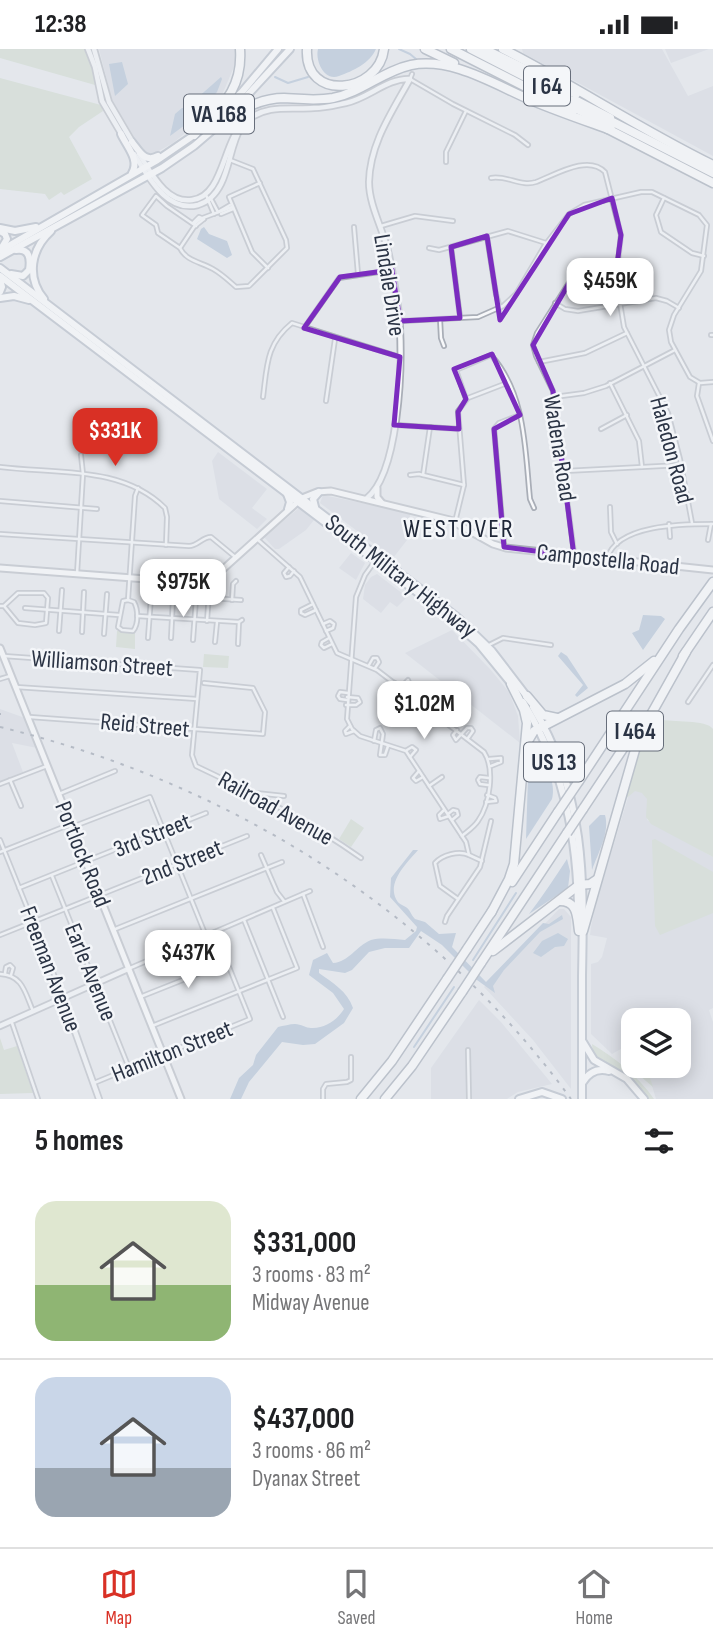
<!DOCTYPE html>
<meta charset="utf-8">
<style>
:root{--surface:#fff;--page:#f2f2f2;--text:#202124;--muted:#757577;--line:#e0e0e0;--accent:#d93025}
body{margin:0;font-family:"Sofia Sans Condensed",sans-serif;background:var(--page);color:var(--text);height:100vh;display:flex;flex-direction:column;font-size:26px;white-space:nowrap}
*{box-sizing:border-box;margin:0}
p{font-size:23px;color:var(--muted)}
.icon{flex:none;width:38px;height:38px;fill:none;stroke:currentColor;stroke-width:2;stroke-linecap:round;stroke-linejoin:round}
.map{position:relative;height:1050px;overflow:hidden}
.panel{display:flex;flex-direction:column;background:var(--surface);flex:1}
.panel>*{flex:none}
.fabs{position:absolute;left:621px;top:959px;display:grid;gap:14px}
.fabs a{display:grid;place-items:center;width:70px;height:70px;border-radius:14px;background:var(--surface);box-shadow:0 4px 18px #0003;font-size:35px}
.price{position:absolute;translate:-50% -60px;padding:0 16px;border-radius:14px;background:#fff;color:#222;font-size:23px;line-height:46px;filter:drop-shadow(0 2px 4px #0008)}
.price::after{content:'';position:absolute;left:50%;top:42px;width:21px;height:16px;margin-left:-10px;background:inherit;clip-path:polygon(0 0,100% 0,50% 100%)}
.price.on{background:var(--accent);color:#fff}
ul{padding:0;list-style:none}
li{display:flex;align-items:center;gap:21px;height:175px;padding:0 35px}
li+li{border-top:2px solid var(--line)}
li span{display:grid;place-items:center;flex:none;width:196px;height:140px;border-radius:21px;color:#555}
li>.icon{margin-inline-start:auto}
span .icon{width:84px;height:84px;fill:#fffc;stroke-width:1}
li b{font-size:30px}
h2{display:flex;justify-content:space-between;align-items:center;height:84px;padding:0 35px;font-size:30px}
.status{display:flex;justify-content:space-between;align-items:center;height:49px;padding:0 35px;background:var(--surface);direction:ltr}
.status svg{height:19px;fill:currentColor}
.menu{display:flex;justify-content:space-around;align-items:center;height:98px;border-top:2px solid var(--line);background:var(--surface);font-size:19px;color:var(--muted)}
.menu a{display:grid;justify-items:center;gap:4px}
.menu .on{color:var(--accent)}
.map>svg:first-child{display:block}
.built{fill:#d2d6de}
.green{fill:#c9d6c5}
.water{fill:#9fb4cc}
.lines{fill:none;stroke-linecap:round;stroke-linejoin:round}
.stream{stroke:#9fb4cc;stroke-width:2}
.minor-casing{stroke:#a9aeb7;stroke-width:6}
.tertiary-casing{stroke:#a9aeb7;stroke-width:8}
.secondary-casing{stroke:#a9aeb7;stroke-width:9}
.primary-casing{stroke:#a3abb8;stroke-width:10}
.motorway-casing{stroke:#8b94a3;stroke-width:11}
.minor{stroke:#f7f8fa;stroke-width:2.5}
.tertiary{stroke:#f7f8fa;stroke-width:4.5}
.secondary{stroke:#fff;stroke-width:5}
.primary{stroke:#fff;stroke-width:6}
.motorway{stroke:#fff;stroke-width:8}
.rail{stroke:#7d8696;stroke-width:2;stroke-dasharray:3.5 7;stroke-linecap:butt}
.motorway-bridge-casing{stroke:#8b94a3;stroke-width:11;stroke-linecap:butt}
.motorway-bridge{stroke:#fff;stroke-width:8}
.marked{fill:none;stroke:#7b2cbf;stroke-width:5;stroke-linejoin:round}
.labels{text-anchor:middle;stroke-width:5;stroke-linejoin:round;paint-order:stroke}
.shield{fill:#f4f6f9;stroke:#676e7b;stroke-width:2}
.shield-label{font-size:23px;font-weight:bold;fill:#2b3445}
.street-label{font-size:24px;fill:#2b3445;stroke:#f4f6f9}
.neighbourhood-label{font-size:26px;letter-spacing:2px;fill:#1d2536;stroke:#f4f6f9}
</style>
<div class="status"><b>12:38</b><svg viewBox="0 0 49 12"><path d="M0 12V9h3v3zM5 12V6h3v6zM10 12V3h3v9zM15 12V0h3v12zM26 1h20v11H26zM47 4h2v5h-2z"/></svg></div>
<div class="map">
<svg width="713" height="1050" viewBox="0 0 713 1050">
<rect width="100%" height="100%" fill="#e4e7ec"/>
<g class="built">
<polygon points="99,0 235,0 236,13 222,46 208,65 173,94 150,107 138,95 112,51"/>
<polygon points="522,0 662,0 688,47 713,37 713,107 523,4"/>
<polygon points="665,0 709,0 671,14"/>
<polygon points="218,403 267,440 252,459 267,470 257,480 219,450 212,412"/>
<polygon points="323,446 411,464 405,483 411,486 393,509 320,454"/>
<polygon points="299,459 314,471 306,481 279,500 275,500 264,488"/>
<polygon points="351,504 365,514 356,531 339,519"/>
<polygon points="377,525 407,548 397,558 390,553 381,564 363,550 365,536 371,528"/>
<polygon points="452,581 490,620 509,643 518,667 520,694 405,604"/>
<polygon points="0,660 25,669 37,699 12,694 23,723 0,732"/>
<polygon points="643,699 651,754 647,771 713,808 713,959 709,961 713,973 713,1050 656,1050 646,1017 679,1017 679,971 634,971 633,993 612,1005 591,985 591,915 598,913 602,908 607,889 590,886 591,878 596,854"/>
<polygon points="559,860 564,860 571,868 571,1040 533,991 484,938"/>
<polygon points="479,951 501,973 552,1035 518,1043 507,1050 431,1050 431,1019"/>
</g>
<g class="green">
<polygon points="0,0 84,0 93,22 95,36 0,9"/>
<polygon points="0,29 101,56 103,62 79,78 69,88 92,130 64,146 61,143 49,151 45,145 0,140"/>
<polygon points="117,582 135,583 135,600 116,598"/>
<polygon points="204,605 229,607 228,619 203,618"/>
<path d="M658,670C673,674 706,670 713,680V808L651,775L646,768L647,750L642,744L635,742L622,753L649,672Z"/>
<polygon points="351,770 364,779 351,798 339,790"/>
<polygon points="655,790 713,823 713,864 660,886 655,877 652,791"/>
<polygon points="0,989 4,1001 17,997 33,1044 0,1045"/>
<path d="M592,995C614,1008 639,1028 654,1050H648L622,1023L598,1012L593,1006Z"/>
<polygon points="633,998 634,1017 646,1017 653,1038 639,1026 623,1006 624,1003"/>
</g>
<g class="water">
<path d="M318,0H376C370,14 353,22 339,27C324,33 315,11 318,0Z"/>
<polygon points="122,13 128,35 115,47 109,15"/>
<polygon points="221,28 222,30 217,43 204,58 199,57 196,50"/>
<polygon points="182,59 185,59 189,63 185,76 170,87 175,65"/>
<polygon points="204,178 209,185 227,192 232,206 227,209 197,190 201,180"/>
<polygon points="643,566 661,567 665,570 643,601 632,584 639,581"/>
<polygon points="561,603 567,607 588,639 577,648 575,646 583,636 558,607"/>
<path d="M537,716C551,719 555,738 552,750L526,790L528,728L531,719Z"/>
<path d="M600,766H605C610,783 598,804 592,821L589,777Z"/>
<path d="M413,801H418C408,813 387,832 396,850C399,857 406,856 409,861C411,864 412,867 415,870L425,873L439,885L456,884L452,898L486,933L543,874L549,875L562,866L563,870L540,883L504,921L493,937L495,944L477,931L442,896L421,882L409,899H385L369,903L352,921L345,924L319,920V924C333,934 347,942 353,959L344,974L315,995L303,996L282,993L249,1033L241,1050H230L239,1029L253,1016L256,1006L278,978C283,977 290,975 295,975C301,975 306,979 311,979C325,980 338,970 344,960L333,944L309,926L313,911L327,904L333,914C349,913 356,897 371,891C381,888 394,890 405,891L416,882L417,878L390,848L391,829Z"/>
<path d="M567,810L570,822L568,839L529,865C543,847 555,828 567,810Z"/>
<polygon points="558,884 568,890 564,897 555,898 541,908 533,904 542,892"/>
</g>
<g class="lines">
<g class="stream">
<polyline points="399,0 410,5 416,10"/>
<polyline points="275,28 288,34 308,28"/>
<polyline points="473,911 516,844"/>
<polyline points="414,998 454,938"/>
</g>
<defs>
<g id="minor">
<polyline points="412,25 410,30 453,55 515,86 528,96"/>
<polyline points="446,113 446,103 466,62"/>
<path d="M491,129C507,126 521,138 536,133C555,126 588,105 605,123L621,186L616,230L624,278L668,364L680,410L692,474"/>
<polyline points="260,134 229,148 252,203 268,219"/>
<polyline points="206,146 214,165"/>
<polyline points="210,148 218,163"/>
<polyline points="664,149 656,166 661,183 692,204 704,207"/>
<polyline points="218,163 230,156"/>
<polyline points="221,165 233,160"/>
<path d="M204,170L194,178L180,199C186,212 201,213 213,220C222,225 229,232 236,238L249,237L287,199L286,191L253,120L230,111"/>
<polyline points="193,174 199,168 204,170"/>
<polyline points="194,175 200,170 232,158"/>
<polyline points="381,177 415,167 453,172"/>
<polyline points="354,178 358,225"/>
<polyline points="487,187 496,245 500,259"/>
<polyline points="451,198 460,269"/>
<polyline points="180,199 158,184 156,176 142,166 156,147 167,157 196,177"/>
<polyline points="429,199 439,201 508,182 546,194"/>
<polyline points="555,254 565,260 578,262 656,249 667,252 679,259"/>
<polyline points="440,270 441,289 444,297"/>
<polyline points="400,272 478,268 503,257 516,245 545,196 569,165 584,156 641,143 652,143 699,166 707,176 701,222 674,266 669,281 671,293 690,328 700,334 713,333"/>
<polyline points="304,279 339,229 392,221"/>
<polyline points="711,286 713,286"/>
<polyline points="539,313 585,304 627,284"/>
<polyline points="610,334 639,392 642,418"/>
<polyline points="699,334 697,347 713,392"/>
<path d="M263,348C267,317 266,295 292,274L400,308"/>
<polyline points="554,348 584,344 606,337 675,301"/>
<path d="M466,350L456,321L491,306C526,345 525,401 530,450L534,459"/>
<polyline points="326,352 335,290"/>
<polyline points="394,376 459,380"/>
<polyline points="601,380 627,366"/>
<path d="M0,418C55,425 122,416 165,459L167,468L166,496"/>
<polyline points="565,422 681,416"/>
<polyline points="410,426 419,425 464,436"/>
<polyline points="423,426 430,378"/>
<polyline points="0,452 97,460"/>
<polyline points="610,458 611,483 617,495"/>
<polyline points="455,473 464,436 458,362 468,349 507,334"/>
<polyline points="669,475 670,488"/>
<path d="M0,485L189,497C198,497 202,488 211,488L234,507"/>
<path d="M258,491L300,528L337,604L377,621L484,703C495,720 490,755 478,772C474,778 468,782 462,787"/>
<polyline points="708,491 711,475"/>
<polyline points="504,497 494,380 499,374 520,366"/>
<polyline points="574,504 553,342 536,307 533,296 537,284 575,224 586,219 616,216"/>
<path d="M607,510C616,475 684,475 713,475"/>
<polyline points="375,512 365,526 356,548 347,670 352,680 360,687 406,702 466,793 469,806 482,812"/>
<polyline points="289,518 284,524 286,528 290,527 294,522"/>
<polyline points="77,525 83,425 81,406"/>
<polyline points="209,549 241,551"/>
<polyline points="128,551 135,447 138,439"/>
<path d="M128,551L134,553C138,560 139,575 133,582L122,581L118,578L123,552Z"/>
<polyline points="232,551 233,535 236,532"/>
<polyline points="313,555 301,561 301,564 305,566 316,561"/>
<polyline points="0,557 4,557 18,574 35,576 46,574 48,549 44,544 18,544 4,557"/>
<polyline points="25,559 119,566"/>
<polyline points="137,567 239,573 242,571"/>
<polyline points="207,572 210,530"/>
<polyline points="323,575 330,572 334,575 333,579 326,582"/>
<polyline points="59,582 62,541"/>
<polyline points="82,583 84,543"/>
<polyline points="104,585 107,545"/>
<polyline points="148,589 151,548"/>
<polyline points="171,589 173,550"/>
<polyline points="329,589 322,593 321,596 324,599 332,595"/>
<polyline points="193,591 196,550"/>
<polyline points="215,593 217,573"/>
<polyline points="238,595 239,573"/>
<polyline points="487,597 503,589 551,596"/>
<path d="M4,607L200,621L192,706L196,717C253,744 309,772 361,809"/>
<polyline points="369,616 373,609 377,609 379,613 375,619"/>
<polyline points="0,630 10,627"/>
<polyline points="395,634 391,639 391,644 396,644 408,631 410,636 406,642"/>
<polyline points="16,638 197,650"/>
<polyline points="347,651 340,650 338,647 340,643 348,644"/>
<polyline points="688,653 713,616"/>
<polyline points="346,656 356,656 360,653 358,649 347,648"/>
<polyline points="426,658 422,663 424,668 435,656 440,655 441,660 437,666"/>
<polyline points="30,668 263,685 265,663 253,639 204,634"/>
<polyline points="350,677 345,682 346,685 354,682"/>
<polyline points="457,681 453,686 456,691 467,679 471,679 473,682 468,689"/>
<polyline points="374,692 376,681 380,679 383,685 380,706 385,706 388,697"/>
<polyline points="407,701 412,698 416,701 410,708"/>
<polyline points="489,710 501,709 501,713 491,717"/>
<polyline points="419,722 413,729 416,732 423,728"/>
<polyline points="10,731 21,757"/>
<polyline points="0,735 47,717"/>
<polyline points="488,736 480,735 478,731 480,728 489,729"/>
<polyline points="429,737 442,728"/>
<polyline points="256,744 284,747"/>
<polyline points="59,745 115,722"/>
<polyline points="486,753 496,752 495,749 487,746"/>
<polyline points="444,761 439,766 440,770 449,767"/>
<polyline points="448,765 453,761 457,762 458,766 452,771"/>
<polyline points="72,778 150,748 206,887"/>
<polyline points="0,791 63,948"/>
<polyline points="0,803 71,775"/>
<polyline points="261,806 277,843 284,852"/>
<polyline points="52,827 129,1019"/>
<polyline points="19,839 206,764"/>
<polyline points="303,845 323,898"/>
<path d="M458,850L440,837L435,814C442,806 459,801 469,806"/>
<polyline points="244,871 283,968"/>
<polyline points="445,873 447,867 480,818 491,772"/>
<polyline points="113,881 282,813"/>
<polyline points="0,886 247,787"/>
<polyline points="128,920 310,842"/>
<polyline points="5,924 6,918 10,916 13,919 11,926"/>
<path d="M0,925C23,926 25,944 33,962"/>
<polyline points="140,948 228,913"/>
<polyline points="12,974 38,1050"/>
<polyline points="152,977 297,919 273,859"/>
<polyline points="468,1001 469,1050"/>
<polyline points="94,1034 250,970 215,883"/>
<polyline points="323,1050 323,1040 326,1035 347,1033 351,1031 351,1008"/>
</g>
<g id="tertiary">
<polyline points="88,0 95,18 102,52 122,86"/>
<polyline points="94,0 109,53 133,94"/>
<path d="M134,105C148,127 166,164 198,156C208,153 216,145 221,135C230,117 231,95 241,78"/>
<path d="M139,105C151,123 166,155 192,151C225,147 222,89 247,71C269,55 289,61 314,59C325,59 336,56 346,54C369,49 387,29 410,30C392,63 370,94 369,133C369,157 384,182 389,206C394,230 399,256 400,280C402,320 399,425 366,450"/>
<polyline points="63,949 99,1050"/>
<polyline points="0,977 128,920"/>
</g>
<g id="secondary">
<polyline points="377,439 377,448 382,454"/>
<polyline points="0,519 186,533 204,531 221,522 302,449 317,443 331,442 450,471 493,495 506,499 713,521"/>
<polyline points="0,599 181,1050"/>
</g>
<g id="primary">
<polyline points="230,65 290,0"/>
<polyline points="216,68 242,43 278,0"/>
<path d="M121,85C127,98 140,111 132,124"/>
<path d="M132,93C140,103 145,114 158,107"/>
<polyline points="0,179 15,182 36,178"/>
<polyline points="0,182 5,185 7,190 1,200"/>
<polyline points="0,202 156,112 197,84"/>
<polyline points="0,208 162,119 194,97 222,73"/>
<polyline points="0,219 457,568 492,602 528,649"/>
<path d="M11,225L23,227L29,221C31,209 29,199 16,201"/>
<polyline points="0,227 442,562 479,595 514,638"/>
<polyline points="0,230 2,238 0,243"/>
<polyline points="0,249 14,247 29,251"/>
<path d="M44,250C26,228 31,200 51,182"/>
<polyline points="287,445 290,453 288,460"/>
<polyline points="315,458 313,450 319,443"/>
<path d="M523,653C564,719 578,790 578,866"/>
<path d="M533,658C586,747 584,828 582,927C582,968 582,1009 582,1050"/>
<polyline points="583,993 594,1011 627,1030 644,1050"/>
<path d="M583,1033C589,1023 598,1019 609,1022"/>
<polyline points="519,1050 542,1043 562,1050"/>
</g>
<g id="motorway">
<path d="M307,0C304,54 379,44 384,0"/>
<polyline points="425,0 454,14"/>
<polyline points="451,0 573,62"/>
<polyline points="471,0 576,54"/>
<polyline points="484,0 576,45"/>
<path d="M503,0C574,36 641,81 713,116"/>
<polyline points="575,51 610,69"/>
<polyline points="569,56 611,77"/>
<polyline points="607,70 713,124"/>
<path d="M220,74C241,61 260,49 284,49C301,50 316,52 333,49C362,43 383,22 411,16C453,8 495,36 533,52C557,62 583,71 608,80"/>
<polyline points="606,79 713,134"/>
<path d="M194,86C220,58 243,42 240,0"/>
<polyline points="683,607 713,563"/>
<polyline points="527,647 543,666 557,669"/>
<polyline points="528,692 534,682 625,635 654,612"/>
<polyline points="579,732 679,580 713,533"/>
<polyline points="583,760 640,674"/>
<polyline points="512,833 558,763"/>
<path d="M560,852C578,852 577,868 579,882"/>
<polyline points="491,864 509,830 514,815 527,674 524,661 511,635"/>
<polyline points="583,882 639,687 686,603"/>
<polyline points="467,900 492,862"/>
<polyline points="493,902 579,836 590,835 596,831"/>
<polyline points="481,914 567,784"/>
<polyline points="361,1050 392,1012 447,930"/>
<polyline points="385,1050 412,1017 462,943"/>
</g>
</defs>
<use href="#minor" class="minor-casing"/>
<use href="#tertiary" class="tertiary-casing"/>
<use href="#secondary" class="secondary-casing"/>
<use href="#primary" class="primary-casing"/>
<use href="#motorway" class="motorway-casing"/>
<use href="#minor" class="minor"/>
<use href="#tertiary" class="tertiary"/>
<use href="#secondary" class="secondary"/>
<use href="#primary" class="primary"/>
<use href="#motorway" class="motorway"/>
<g class="rail">
<polyline points="0,665 1,665"/>
<path d="M0,678C227,733 433,860 571,1050"/>
</g>
<defs>
<g id="motorway-bridge">
<polyline points="558,763 579,732"/>
<polyline points="567,784 583,760"/>
<polyline points="447,930 467,900"/>
<polyline points="462,943 481,914"/>
</g>
</defs>
<use href="#motorway-bridge" class="motorway-bridge-casing"/>
<use href="#motorway-bridge" class="motorway-bridge"/>
</g>
<path d="M0 0H713V1050H0ZM612,149L621,186L617,216L575,224L533,296L553,342L574,507L504,498L494,380L520,366L492,305L454,320L466,350L458,363L459,380L394,376L400,308L304,279L340,228L392,221L400,272L460,269L451,198L487,187L500,271L569,165Z" fill="#e4e7ec" fill-opacity=".55" fill-rule="evenodd"/>
<path class="marked" d="M612,149L621,186L617,216L575,224L533,296L553,342L574,507L504,498L494,380L520,366L492,305L454,320L466,350L458,363L459,380L394,376L400,308L304,279L340,228L392,221L400,272L460,269L451,198L487,187L500,271L569,165Z"/>
<g class="labels">
<g class="shield">
<rect x="524" y="17.5" width="46" height="39" rx="5"/>
<rect x="184" y="45.5" width="70" height="39" rx="5"/>
<rect x="607" y="662.5" width="56" height="39" rx="5"/>
<rect x="524" y="693.5" width="60" height="39" rx="5"/>
</g>
<g class="shield-label">
<text x="547" y="45">I 64</text>
<text x="219" y="73">VA 168</text>
<text x="635" y="690">I 464</text>
<text x="554" y="721">US 13</text>
</g>
<g class="street-label">
<text transform="translate(390 236) rotate(81)" y="8">Lindale Drive</text>
<text transform="translate(560 399) rotate(81)" y="8">Wadena Road</text>
<text transform="translate(672 401) rotate(75)" y="8">Haledon Road</text>
<text transform="translate(608 510) rotate(6)" y="8">Campostella Road</text>
<text transform="translate(401 527) rotate(38)" y="8">South Military Highway</text>
<text transform="translate(102 614) rotate(4)" y="8">Williamson Street</text>
<text transform="translate(145 676) rotate(5)" y="8">Reid Street</text>
<text transform="translate(276 759) rotate(29)" y="8">Railroad Avenue</text>
<text transform="translate(152 786) rotate(-22)" y="8">3rd Street</text>
<text transform="translate(83 805) rotate(68)" y="8">Portlock Road</text>
<text transform="translate(182 813) rotate(-22)" y="8">2nd Street</text>
<text transform="translate(51 920) rotate(69)" y="8">Freeman Avenue</text>
<text transform="translate(91 923) rotate(68)" y="8">Earle Avenue</text>
<text transform="translate(172 1002) rotate(-22)" y="8">Hamilton Street</text>
</g>
<g class="neighbourhood-label">
<text x="459" y="488">WESTOVER</text>
</g>
</g>
</svg>
<div class="fabs">
<a><svg class="icon" aria-label="layers" viewBox="0 0 24 24"><path d="M12 4l9 5-9 5-9-5zM3 14l9 5 9-5"/></svg></a>
</div>
<b class="price" style="left:610px;top:269px">$459K</b>
<b class="price on" style="left:115px;top:419px">$331K</b>
<b class="price" style="left:183px;top:570px">$975K</b>
<b class="price" style="left:424px;top:692px">$1.02M</b>
<b class="price" style="left:188px;top:941px">$437K</b>
</div>
<section class="panel">
<h2>5 homes<svg class="icon" aria-label="filters" viewBox="0 0 24 24"><path d="M4 7h16M4 17h16"/><circle cx="9" cy="7" r="2"/><circle cx="15" cy="17" r="2"/></svg></h2>
<ul>
<li><span style="background:linear-gradient(#dfe7d0 60%,#8fb573 0)"><svg class="icon" aria-label="home" viewBox="0 0 24 24"><path d="M3 11l9-7 9 7M6 9v11h12V9"/></svg></span><div><b>$331,000</b><p>3 rooms · 83 m²</p><p>Midway Avenue</p></div></li>
<li><span style="background:linear-gradient(#c9d6e8 65%,#9aa5b1 0)"><svg class="icon" aria-label="home" viewBox="0 0 24 24"><path d="M3 11l9-7 9 7M6 9v11h12V9"/></svg></span><div><b>$437,000</b><p>3 rooms · 86 m²</p><p>Dyanax Street</p></div></li>
</ul>
</section>
<nav class="menu">
<a class="on"><svg class="icon" aria-label="map" viewBox="0 0 24 24"><path d="M3 6l6-2 6 2 6-2v14l-6 2-6-2-6 2zM9 4v14M15 6v14"/></svg>Map</a>
<a><svg class="icon" aria-label="saved" viewBox="0 0 24 24"><path d="M7 4h10v16l-5-4-5 4z"/></svg>Saved</a>
<a><svg class="icon" aria-label="home" viewBox="0 0 24 24"><path d="M3 11l9-7 9 7M6 9v11h12V9"/></svg>Home</a>
</nav>
